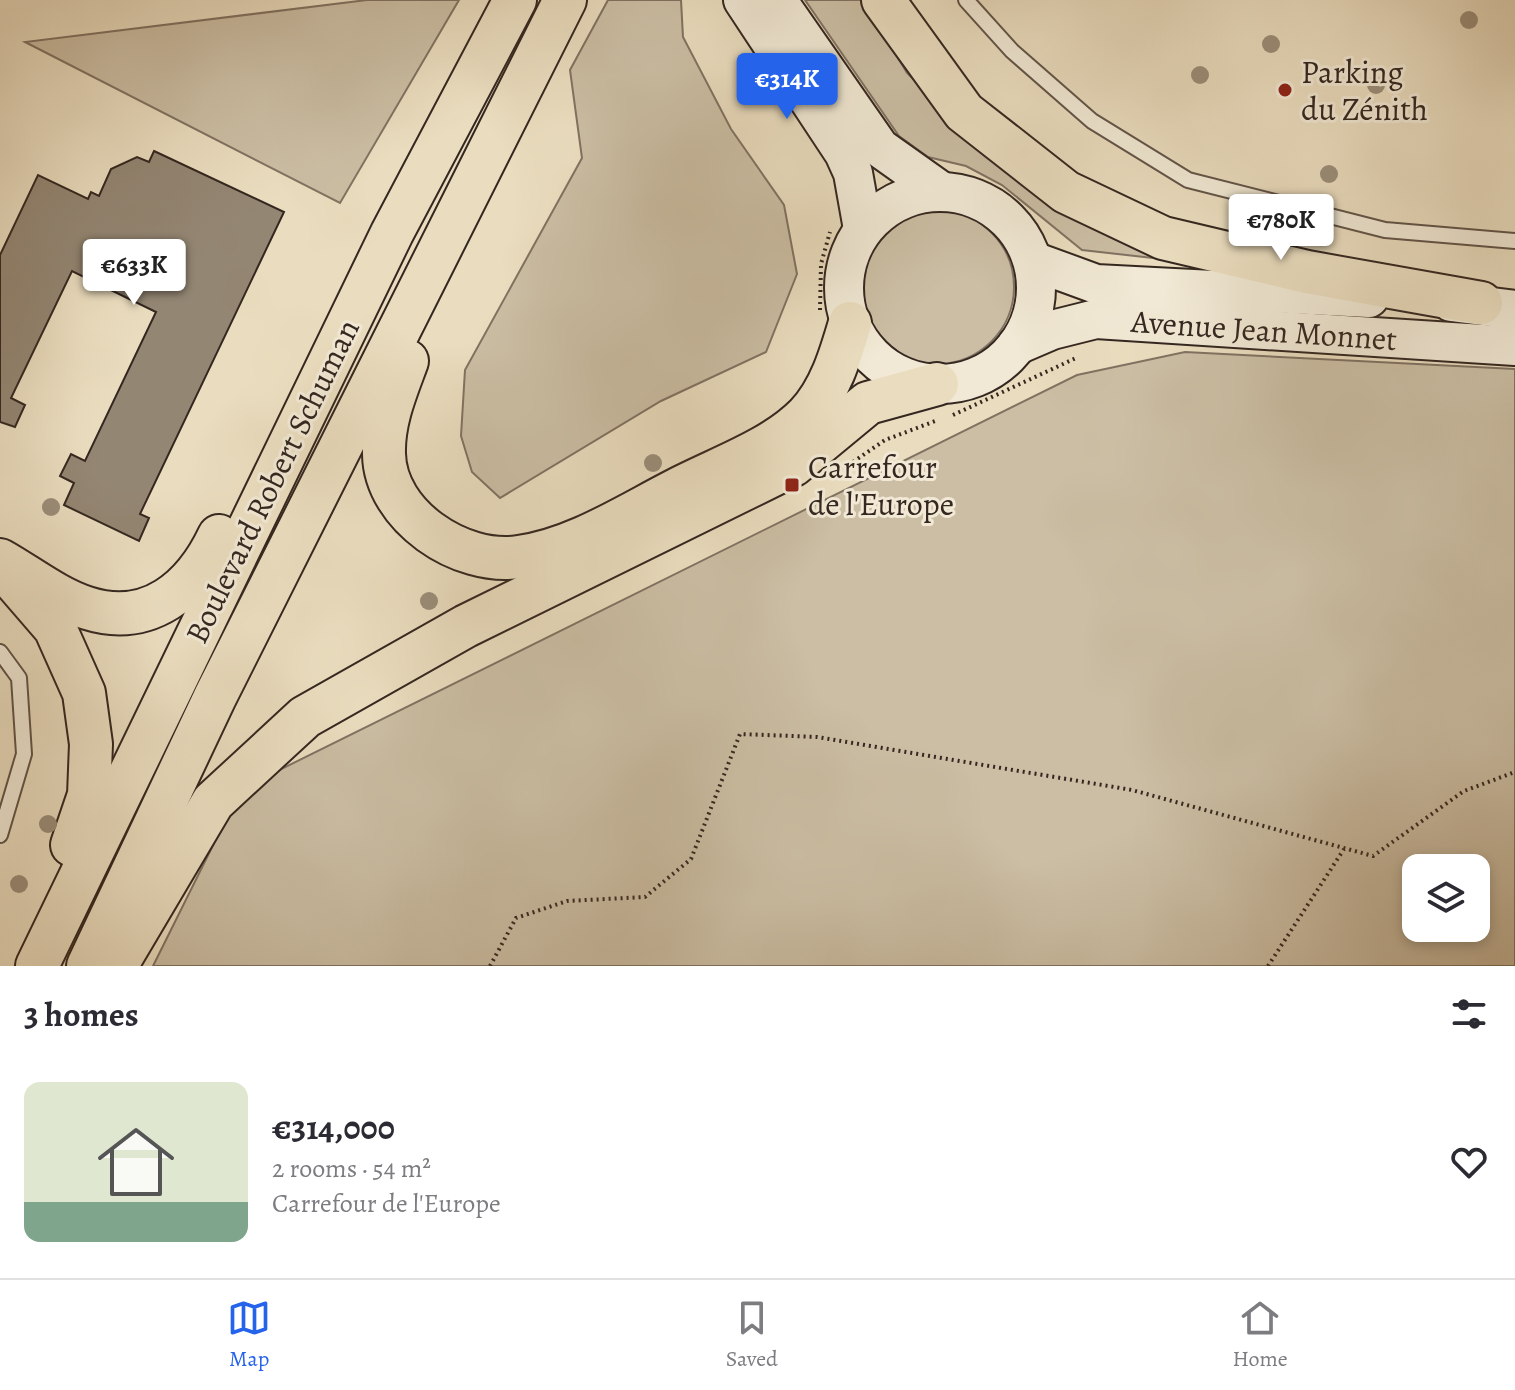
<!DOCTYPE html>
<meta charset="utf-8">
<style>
:root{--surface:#fff;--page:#f7f7f7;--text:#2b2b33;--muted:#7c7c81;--line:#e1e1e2;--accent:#2563eb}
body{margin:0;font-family:Alegreya,serif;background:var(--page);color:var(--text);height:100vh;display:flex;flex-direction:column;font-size:30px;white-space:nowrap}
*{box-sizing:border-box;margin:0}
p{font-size:26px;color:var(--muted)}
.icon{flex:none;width:44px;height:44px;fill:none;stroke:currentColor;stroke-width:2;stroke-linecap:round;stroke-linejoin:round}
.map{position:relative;height:966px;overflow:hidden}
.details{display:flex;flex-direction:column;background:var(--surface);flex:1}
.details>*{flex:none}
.tools{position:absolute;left:1402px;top:854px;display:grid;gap:16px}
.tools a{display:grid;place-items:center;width:88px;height:88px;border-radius:16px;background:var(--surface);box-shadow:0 4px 12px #0003;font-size:40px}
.price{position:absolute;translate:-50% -68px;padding:0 18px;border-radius:8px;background:#fff;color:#222;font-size:26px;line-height:52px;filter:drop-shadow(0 2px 4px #0008)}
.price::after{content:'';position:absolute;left:50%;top:48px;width:24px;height:18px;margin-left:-12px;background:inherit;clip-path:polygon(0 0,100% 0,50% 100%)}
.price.selected{background:var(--accent);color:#fff}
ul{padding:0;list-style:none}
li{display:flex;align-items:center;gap:24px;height:200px;padding:0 24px}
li+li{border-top:2px solid var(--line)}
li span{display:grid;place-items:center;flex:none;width:224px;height:160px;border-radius:16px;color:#555}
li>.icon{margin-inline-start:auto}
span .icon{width:96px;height:96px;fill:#fffc;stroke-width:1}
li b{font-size:34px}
h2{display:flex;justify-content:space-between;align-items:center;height:96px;padding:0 24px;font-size:34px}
.dock{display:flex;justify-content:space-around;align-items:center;height:112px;border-top:2px solid var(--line);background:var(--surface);font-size:22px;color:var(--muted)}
.dock a{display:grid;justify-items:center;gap:4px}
.dock .selected{color:var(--accent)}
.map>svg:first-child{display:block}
.green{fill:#cbbea4;stroke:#807262;stroke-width:2;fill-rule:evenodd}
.building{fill:#938673;stroke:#342720;stroke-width:2}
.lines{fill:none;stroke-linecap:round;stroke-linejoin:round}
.service-casing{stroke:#625448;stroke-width:18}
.secondary-casing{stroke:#342720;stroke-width:42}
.primary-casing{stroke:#342720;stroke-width:46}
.path{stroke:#342720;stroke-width:4;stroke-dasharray:2 4;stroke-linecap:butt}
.service{stroke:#f1e9d5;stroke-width:14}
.secondary{stroke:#f1e9d5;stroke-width:38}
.primary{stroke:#eaddbf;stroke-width:42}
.tree{fill:#9b8e7a}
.poi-dot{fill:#8f2418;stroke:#f1e9d5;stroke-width:3}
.labels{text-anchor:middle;stroke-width:6;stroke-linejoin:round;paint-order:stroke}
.poi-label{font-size:32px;fill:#342720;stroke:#f1e9d5;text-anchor:start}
.street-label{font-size:32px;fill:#342720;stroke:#f1e9d5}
</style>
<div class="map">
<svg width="1515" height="966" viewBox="0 0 1515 966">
<rect width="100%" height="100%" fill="#eaddbf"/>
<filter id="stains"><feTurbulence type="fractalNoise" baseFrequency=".0025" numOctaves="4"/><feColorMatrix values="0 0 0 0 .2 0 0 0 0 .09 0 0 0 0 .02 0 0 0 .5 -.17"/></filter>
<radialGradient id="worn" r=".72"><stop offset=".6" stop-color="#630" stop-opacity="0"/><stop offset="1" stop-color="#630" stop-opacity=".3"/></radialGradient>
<g class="green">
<polygon points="367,0 459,0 340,203 25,42"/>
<polygon points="608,0 681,0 683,37 731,129 784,205 797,274 766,352 661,401 500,498 472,472 461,436 465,370 582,158 570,70"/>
<polygon points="805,0 863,0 907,73 974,139 1215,265 1082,250 1002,185 966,166 928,157 899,136"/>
<circle cx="937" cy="287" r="77"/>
<path d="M1185,352L1515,369V966H153L241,789L1077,375ZM1416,868H1476V928H1416Z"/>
</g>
<polygon class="building" points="154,151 284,212 140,514 149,518 139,541 64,505 74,483 60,476 71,454 85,461 156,312 72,271 11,398 25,405 15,427 0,422 0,255 38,175 88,199 91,192 99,196 111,169 137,157 149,162"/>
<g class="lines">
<defs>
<g id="service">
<polyline points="966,0 1012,51 1092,121 1188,180 1385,230 1515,241"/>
<polyline points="0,652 19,678 24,754 0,835"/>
</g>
<g id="secondary">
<polyline points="743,0 844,153 853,173 863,229"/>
<polyline points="777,0 880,148 942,192"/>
<circle cx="940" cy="288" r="96"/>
<polyline points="1033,261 1096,284 1369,298"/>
<polyline points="1451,302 1515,310"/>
<polyline points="1017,345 1052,330 1096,319 1515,346"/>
</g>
<g id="primary">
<polyline points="883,0 964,112 1066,192 1163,238 1307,272 1481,303"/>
<path d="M407,361C396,391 383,421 384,454C385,516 461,566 519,557C578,549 633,511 686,485C726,465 774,448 806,416C830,392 841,354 850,323"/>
<path d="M0,560C27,575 57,599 87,608C149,628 194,589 219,536"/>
<polyline points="11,577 55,628 84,693 91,744 89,795 72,845"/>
<polyline points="37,966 392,233 515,0"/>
<polyline points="88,966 215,697 565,0"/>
<polyline points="116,966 213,802 305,717 466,626 793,465 868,403 937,384"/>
</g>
</defs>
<use href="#service" class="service-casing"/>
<use href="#secondary" class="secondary-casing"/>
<use href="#primary" class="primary-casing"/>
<g class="path">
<polyline points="820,310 821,264 830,232"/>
<polyline points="953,415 1076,358"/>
<polyline points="853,462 885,440 938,420"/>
<polyline points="490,966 516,918 567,901 645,897 691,859 740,734 817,737 1132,790 1373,856 1464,791 1515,772"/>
<polyline points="1268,966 1344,849"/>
</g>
<use href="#service" class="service"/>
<use href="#secondary" class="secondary"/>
<use href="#primary" class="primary"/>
</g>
<g class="tree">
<circle cx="1469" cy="20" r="9"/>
<circle cx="1271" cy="44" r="9"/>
<circle cx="1200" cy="75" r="9"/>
<circle cx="1376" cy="85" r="9"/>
<circle cx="1329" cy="174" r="9"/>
<circle cx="653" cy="463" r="9"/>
<circle cx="51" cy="507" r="9"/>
<circle cx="429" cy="601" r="9"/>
<circle cx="48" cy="824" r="9"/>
<circle cx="19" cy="884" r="9"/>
</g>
<g class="poi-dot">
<circle cx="1285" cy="90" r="8"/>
<rect x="784" y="477" width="16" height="16" rx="4"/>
</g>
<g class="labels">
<g class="poi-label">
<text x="1301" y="83">Parking<tspan x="1301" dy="37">du Zénith</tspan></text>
<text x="808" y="478">Carrefour<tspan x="808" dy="37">de l'Europe</tspan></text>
</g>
<g class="street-label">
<text transform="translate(1264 330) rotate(4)" y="11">Avenue Jean Monnet</text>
<text transform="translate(272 481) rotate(-64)" y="11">Boulevard Robert Schuman</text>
</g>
</g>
<rect width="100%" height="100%" filter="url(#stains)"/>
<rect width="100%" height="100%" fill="url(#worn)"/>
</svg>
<div class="tools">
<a><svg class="icon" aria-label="layers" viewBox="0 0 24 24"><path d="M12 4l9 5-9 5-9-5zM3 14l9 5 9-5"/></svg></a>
</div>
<b class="price selected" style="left:787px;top:121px">€314K</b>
<b class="price" style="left:1281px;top:262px">€780K</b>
<b class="price" style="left:134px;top:307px">€633K</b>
</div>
<section class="details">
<h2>3 homes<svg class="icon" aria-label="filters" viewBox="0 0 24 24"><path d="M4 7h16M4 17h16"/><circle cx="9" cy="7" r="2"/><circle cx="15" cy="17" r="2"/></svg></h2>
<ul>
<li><span style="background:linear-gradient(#dfe7d0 75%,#7fa58c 0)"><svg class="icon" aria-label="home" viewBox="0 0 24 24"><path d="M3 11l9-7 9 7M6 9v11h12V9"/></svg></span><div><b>€314,000</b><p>2 rooms · 54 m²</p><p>Carrefour de l'Europe</p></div><svg class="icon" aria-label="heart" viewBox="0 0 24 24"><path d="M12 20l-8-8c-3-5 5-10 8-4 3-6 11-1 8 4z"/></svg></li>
</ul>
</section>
<nav class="dock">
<a class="selected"><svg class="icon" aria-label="map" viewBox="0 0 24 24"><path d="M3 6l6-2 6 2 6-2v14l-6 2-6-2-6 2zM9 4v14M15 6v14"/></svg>Map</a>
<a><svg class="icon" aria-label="saved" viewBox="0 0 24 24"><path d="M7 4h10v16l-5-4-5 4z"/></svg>Saved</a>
<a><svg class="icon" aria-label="home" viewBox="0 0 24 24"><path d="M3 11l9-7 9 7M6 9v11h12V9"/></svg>Home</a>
</nav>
